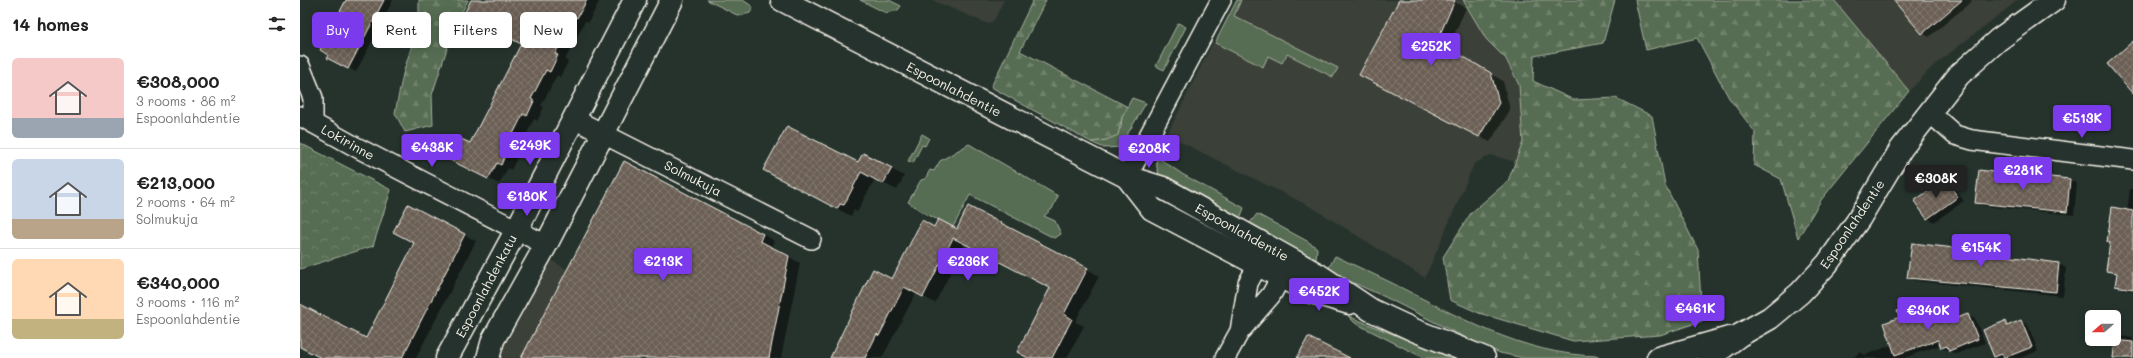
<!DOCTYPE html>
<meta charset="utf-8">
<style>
:root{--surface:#fff;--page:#f2f2f2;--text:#222;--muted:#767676;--line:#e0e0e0;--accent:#7c3aed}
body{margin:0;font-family:Mali,sans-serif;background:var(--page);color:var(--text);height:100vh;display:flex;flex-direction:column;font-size:15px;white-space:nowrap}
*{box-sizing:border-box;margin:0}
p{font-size:13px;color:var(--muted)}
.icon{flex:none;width:22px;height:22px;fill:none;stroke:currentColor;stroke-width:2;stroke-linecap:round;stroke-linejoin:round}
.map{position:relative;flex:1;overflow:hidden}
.drawer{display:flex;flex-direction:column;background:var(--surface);width:300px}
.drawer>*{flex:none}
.guide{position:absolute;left:12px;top:12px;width:380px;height:36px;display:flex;gap:8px}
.needle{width:26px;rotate:250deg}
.fabs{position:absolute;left:1785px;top:310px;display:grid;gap:8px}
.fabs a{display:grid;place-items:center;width:36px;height:36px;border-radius:6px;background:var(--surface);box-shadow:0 2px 10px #0003;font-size:20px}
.price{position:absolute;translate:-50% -34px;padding:0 9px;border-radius:4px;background:var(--accent);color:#fff;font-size:13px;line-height:26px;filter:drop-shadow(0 1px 2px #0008)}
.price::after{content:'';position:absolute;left:50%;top:24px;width:12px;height:9px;margin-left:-6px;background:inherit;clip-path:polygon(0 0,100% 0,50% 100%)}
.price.selected{background:#222;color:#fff}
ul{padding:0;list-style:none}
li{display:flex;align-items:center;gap:12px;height:100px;padding:0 12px}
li+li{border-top:1px solid var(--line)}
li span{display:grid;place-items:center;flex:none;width:112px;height:80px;border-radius:6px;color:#555}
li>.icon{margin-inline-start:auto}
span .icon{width:48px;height:48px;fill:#fffc;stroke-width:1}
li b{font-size:17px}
h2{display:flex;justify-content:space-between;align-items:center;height:48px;padding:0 12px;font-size:17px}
.tag{padding:0 14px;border-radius:6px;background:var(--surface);box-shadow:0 2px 10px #0003;font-size:14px;line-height:36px}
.tag.selected{background:var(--accent);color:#fff}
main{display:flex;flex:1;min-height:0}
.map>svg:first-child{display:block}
.built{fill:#3b4139}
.grass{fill:#576d52;stroke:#a6af9d}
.forest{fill:url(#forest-firs);stroke:#a6af9d}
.park{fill:url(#park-crowns);stroke:#a6af9d}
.shadow{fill:#0007}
.building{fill:url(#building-cross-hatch);stroke:#f4f1e8}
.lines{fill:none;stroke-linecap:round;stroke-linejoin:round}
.minor-casing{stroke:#f4f1e8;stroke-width:22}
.tertiary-casing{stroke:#f4f1e8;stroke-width:25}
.secondary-casing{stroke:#f4f1e8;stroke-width:25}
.minor{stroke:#26332d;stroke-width:19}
.tertiary{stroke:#26332d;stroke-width:22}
.secondary{stroke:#26332d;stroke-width:22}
.labels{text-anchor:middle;stroke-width:3;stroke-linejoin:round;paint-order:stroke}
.street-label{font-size:13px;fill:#f4f1e8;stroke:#26332d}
</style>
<main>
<section class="drawer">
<h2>14 homes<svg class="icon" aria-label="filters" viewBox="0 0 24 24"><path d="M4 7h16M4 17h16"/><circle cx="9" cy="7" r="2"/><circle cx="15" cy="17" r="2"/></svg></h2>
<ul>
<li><span style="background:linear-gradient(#f6c9c9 75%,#9aa5b1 0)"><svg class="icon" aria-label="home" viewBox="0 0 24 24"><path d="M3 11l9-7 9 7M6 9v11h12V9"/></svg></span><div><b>€308,000</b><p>3 rooms · 86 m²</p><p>Espoonlahdentie</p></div></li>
<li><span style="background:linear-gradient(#c9d6e8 75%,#b9a48a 0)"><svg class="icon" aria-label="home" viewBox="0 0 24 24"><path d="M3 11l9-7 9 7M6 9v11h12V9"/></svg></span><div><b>€213,000</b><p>2 rooms · 64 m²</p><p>Solmukuja</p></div></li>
<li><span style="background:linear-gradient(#ffd9b3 75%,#c2b280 0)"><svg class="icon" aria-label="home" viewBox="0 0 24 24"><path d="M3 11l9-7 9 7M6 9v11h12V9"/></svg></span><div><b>€340,000</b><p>3 rooms · 116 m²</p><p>Espoonlahdentie</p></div></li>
</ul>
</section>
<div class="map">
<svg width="1833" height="358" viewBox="0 0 1833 358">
<defs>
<pattern id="forest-firs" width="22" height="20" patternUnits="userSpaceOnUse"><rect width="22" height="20" fill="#576d52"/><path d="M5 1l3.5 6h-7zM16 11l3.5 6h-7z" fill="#70826b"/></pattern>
<pattern id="park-crowns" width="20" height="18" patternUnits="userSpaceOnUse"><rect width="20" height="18" fill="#576d52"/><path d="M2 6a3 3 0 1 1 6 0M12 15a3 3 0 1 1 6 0" fill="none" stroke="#70826b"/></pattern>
<pattern id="building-cross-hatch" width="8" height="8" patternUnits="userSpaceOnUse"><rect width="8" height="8" fill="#6c6156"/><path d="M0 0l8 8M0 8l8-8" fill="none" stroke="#82786e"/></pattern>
</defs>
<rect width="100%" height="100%" fill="#26332d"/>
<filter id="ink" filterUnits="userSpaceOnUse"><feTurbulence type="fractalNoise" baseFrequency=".025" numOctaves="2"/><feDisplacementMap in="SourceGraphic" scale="8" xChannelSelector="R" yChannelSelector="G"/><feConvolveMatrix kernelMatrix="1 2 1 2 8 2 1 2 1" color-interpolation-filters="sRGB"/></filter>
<g filter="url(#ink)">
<g class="built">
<polygon points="632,0 704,0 694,20 688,24"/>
<polygon points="937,0 1163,0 1186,39 1206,59 1219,85 1223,142 1215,162 1191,155 1174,164 1125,278 1013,208 867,135 913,42 916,43"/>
<polygon points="1534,0 1718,0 1632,67 1609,91"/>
<polygon points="245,257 424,358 196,358"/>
</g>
<g class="grass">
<polygon points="407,0 443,0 453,7 450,13 439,16"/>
<polygon points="560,0 589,0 601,6 598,10 586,13"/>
<polygon points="937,0 941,0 934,16 1038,68 1033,77 987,54 982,63 968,56 963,67 915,43"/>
<polygon points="878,23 886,27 864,70 856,66"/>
<polygon points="832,98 846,103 822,143 824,147 804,148 791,142 806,140 821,128 822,117"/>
<polygon points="622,134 629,138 625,146 622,145 613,163 608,161"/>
<polygon points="669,144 758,196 752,209 744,216 755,221 761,234 754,238 670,195 653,227 624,213 608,202 621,180 625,179 630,170 634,171 640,161"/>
<polygon points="856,156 882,174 944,208 939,221 860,177 857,168"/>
<polygon points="957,214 1007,241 1017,248 1016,260 949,224"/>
<path d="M1035,256C1053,265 1072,273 1090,282C1156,315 1221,355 1298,356L1297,358H1224L1200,353L1156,333L1085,297L1027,271Z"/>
<polygon points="1048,316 1152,358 1124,358 1055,323"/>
</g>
<g class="forest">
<polygon points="119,0 168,0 153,30 132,95 133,125 105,132 95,113 103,74 119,22"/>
<polygon points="733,0 746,0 720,51 828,107 822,117 818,135 806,140 791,142 691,87"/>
<polygon points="1163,0 1315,0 1303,43 1234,56 1233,81 1274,100 1316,98 1352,116 1365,185 1398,250 1402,321 1360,335 1273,341 1179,313 1150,300 1143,257 1171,213 1208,181 1223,142 1219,85 1206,59 1186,39"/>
<polygon points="1335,0 1534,0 1609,91 1521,200 1498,238 1481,179 1454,165 1455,132 1429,98 1397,38 1346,50"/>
</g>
<polygon class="park" points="0,143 91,190 73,246 0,269"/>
<g class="shadow">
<polygon points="43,0 93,0 56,72 35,61 46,2"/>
<polygon points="172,0 300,0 288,23 285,21 265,60 268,62 260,77 257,75 241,106 244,107 237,121 234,119 217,153 204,146 203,148 218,156 211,170 208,168 199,184 160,164 222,44"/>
<polygon points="1100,0 1151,0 1166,8 1148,48 1203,81 1210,110 1190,142 1072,81"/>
<polygon points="1594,0 1671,0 1672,1 1629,37 1622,33"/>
<polygon points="559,163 591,169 604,176 597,190 575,179 557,212 554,210 551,216 478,177"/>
<polygon points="1732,176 1770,180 1777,184 1774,215 1683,206 1676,202"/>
<polygon points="1645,180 1652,184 1664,201 1634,222 1627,218"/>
<polygon points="1830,189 1833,189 1833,291 1823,289 1816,285 1818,275 1807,270 1811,243 1808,241 1827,211"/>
<polygon points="108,205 176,241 116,358 23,358 0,346 0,305 66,339 115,243"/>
<polygon points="635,228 657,230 787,269 799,276 775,322 784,326 767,358 729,358 751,288 665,244 635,303 616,293 582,358 530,358"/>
<polygon points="463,234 474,241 471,247 500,263 481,358 222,358"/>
<polygon points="1613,244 1705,255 1710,258 1759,264 1766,268 1763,296 1615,281 1609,277"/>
<polygon points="1615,305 1622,309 1627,321 1630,323 1651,315 1658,319 1668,315 1675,319 1685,343 1656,354 1642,348 1640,345 1604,358 1553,358 1560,352 1565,355 1592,345 1601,318"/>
<polygon points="1721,321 1728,325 1738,351 1720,358 1698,358 1695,356 1705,322 1710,326"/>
<polygon points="1821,336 1833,338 1833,358 1814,358"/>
</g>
<g class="building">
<polygon points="46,0 84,0 48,69 27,58 28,55 20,50"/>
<polygon points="171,0 287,0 277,18 274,16 255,54 258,55 250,72 246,70 231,99 234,101 227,116 223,114 206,148 208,149 201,165 197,163 188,179 148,159 159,138 170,143 221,44 164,14"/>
<polygon points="1099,0 1155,0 1137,41 1191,73 1199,103 1179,137 1059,75"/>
<polygon points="1593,0 1662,0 1622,34"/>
<polygon points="1833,41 1833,94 1807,64"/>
<polygon points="487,126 558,162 563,153 592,168 583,184 561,172 544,205 540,204 537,209 463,170"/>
<polygon points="324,161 463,234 460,241 489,256 469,358 221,358"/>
<polygon points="1679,170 1731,177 1731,175 1770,179 1767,212 1675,203"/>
<polygon points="1645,179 1658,197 1627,219 1614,201"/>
<polygon points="108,204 165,234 102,358 21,358 0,347 0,304 66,338 114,243 93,232"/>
<polygon points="668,206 788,268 764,314 772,319 752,358 728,358 717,352 750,288 653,238 623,297 604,287 579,336 577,334 565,358 530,358 573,269 592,279 622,220 634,227 638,219 657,229"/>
<polygon points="1812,207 1833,211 1833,289 1815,286 1817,273 1806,271 1810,242 1807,242"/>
<polygon points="1612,243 1705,254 1705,256 1759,263 1756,292 1607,278"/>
<polygon points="1615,304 1622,320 1625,319 1627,324 1652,314 1654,319 1668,314 1678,339 1649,351 1647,346 1641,348 1638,340 1595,355 1584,323 1600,317 1597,311"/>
<polygon points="1721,320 1732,347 1704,358 1702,354 1694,357 1683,330 1705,321 1707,326"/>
<polygon points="1008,337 1050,358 997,358"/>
<polygon points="1815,340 1833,342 1833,358 1813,358"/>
</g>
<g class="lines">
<defs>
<g id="minor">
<polyline points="0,66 13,98 13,123"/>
<polyline points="1629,112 1655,135 1672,140 1833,160"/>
<polyline points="0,116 56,147 246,245"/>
<polyline points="274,119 511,239"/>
<polyline points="827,177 921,0"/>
<polyline points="925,358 940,331 971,295 981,277 977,251 958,265 948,283 940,331"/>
</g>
<g id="tertiary">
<polyline points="1358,358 1429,338"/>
<polyline points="1409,358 1440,335 1470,318 1500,293 1527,264 1559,219 1601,149 1659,75 1698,40 1754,0"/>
</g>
<g id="secondary">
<polyline points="482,0 827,177 863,188 1017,274 1071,310 1114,330 1184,358"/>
<polyline points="827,177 852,209 1008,291 1049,303"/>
<polyline points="147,358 217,229 335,0"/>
<polyline points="188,358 193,340 246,245 372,0"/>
</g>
</defs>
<use href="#minor" class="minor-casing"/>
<use href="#tertiary" class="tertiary-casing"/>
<use href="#secondary" class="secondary-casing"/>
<use href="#minor" class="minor"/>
<use href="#tertiary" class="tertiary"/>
<use href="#secondary" class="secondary"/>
</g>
</g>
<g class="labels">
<g class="street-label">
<text transform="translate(654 89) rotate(27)" y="5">Espoonlahdentie</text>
<text transform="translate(48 142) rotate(29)" y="5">Lokirinne</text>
<text transform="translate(393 178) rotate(27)" y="5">Solmukuja</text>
<text transform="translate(1552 224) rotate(-56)" y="5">Espoonlahdentie</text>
<text transform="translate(942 232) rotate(29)" y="5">Espoonlahdentie</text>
<text transform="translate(186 286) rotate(-62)" y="5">Espoonlahdenkatu</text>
</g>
</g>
</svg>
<div class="fabs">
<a><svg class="needle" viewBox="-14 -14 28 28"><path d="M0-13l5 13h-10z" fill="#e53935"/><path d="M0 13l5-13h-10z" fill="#767676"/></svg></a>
</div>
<b class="price" style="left:1131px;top:67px">€252K</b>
<b class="price" style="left:1782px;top:139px">€513K</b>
<b class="price" style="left:230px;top:166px">€249K</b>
<b class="price" style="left:132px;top:168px">€438K</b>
<b class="price" style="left:849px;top:169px">€208K</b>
<b class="price" style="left:1723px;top:191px">€281K</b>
<b class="price selected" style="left:1636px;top:199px">€308K</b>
<b class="price" style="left:227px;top:217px">€180K</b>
<b class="price" style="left:1681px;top:268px">€154K</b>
<b class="price" style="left:363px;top:282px">€213K</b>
<b class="price" style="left:668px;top:282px">€236K</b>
<b class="price" style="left:1019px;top:312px">€452K</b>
<b class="price" style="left:1395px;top:329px">€461K</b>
<b class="price" style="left:1628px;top:331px">€340K</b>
<div class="guide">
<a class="tag selected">Buy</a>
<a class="tag">Rent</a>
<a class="tag">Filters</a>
<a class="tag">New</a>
</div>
</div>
</main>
